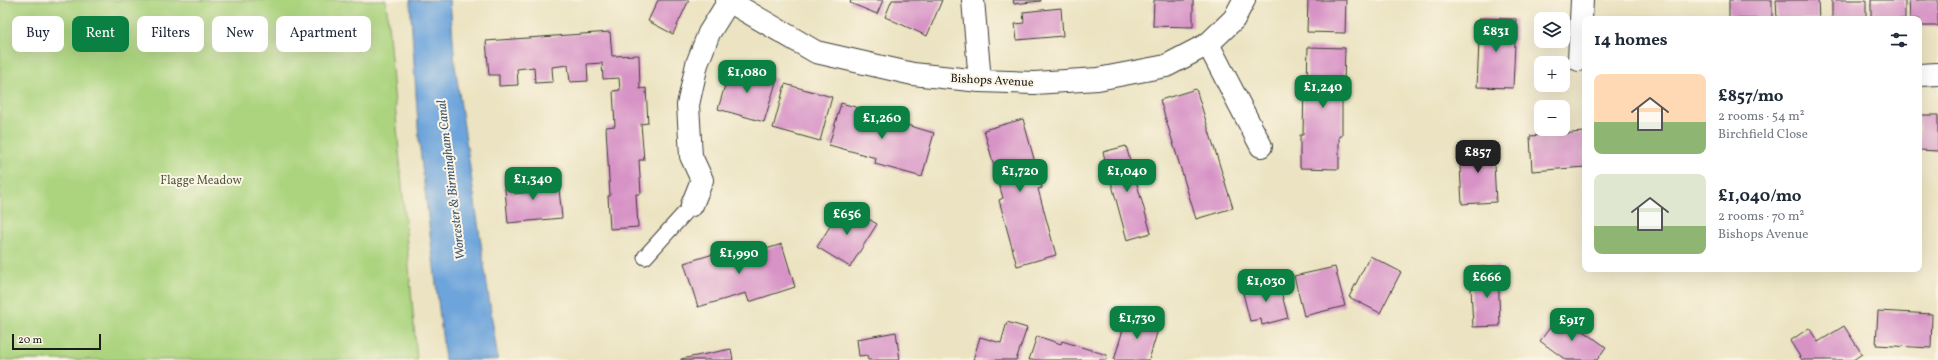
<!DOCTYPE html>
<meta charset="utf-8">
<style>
:root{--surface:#fff;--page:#f2f2f3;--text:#1f2937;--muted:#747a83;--accent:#0b8043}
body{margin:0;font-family:Vollkorn,serif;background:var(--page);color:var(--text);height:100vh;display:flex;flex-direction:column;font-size:15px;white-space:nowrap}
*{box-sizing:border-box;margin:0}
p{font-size:13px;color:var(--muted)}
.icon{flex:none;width:22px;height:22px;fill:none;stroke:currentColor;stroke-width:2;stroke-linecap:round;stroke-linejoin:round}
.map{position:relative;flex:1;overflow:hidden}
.sheet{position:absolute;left:1582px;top:16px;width:340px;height:256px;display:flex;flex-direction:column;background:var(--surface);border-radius:8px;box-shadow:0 4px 16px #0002}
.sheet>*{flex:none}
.guide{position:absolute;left:12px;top:16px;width:380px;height:36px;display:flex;gap:8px}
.fabs{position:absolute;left:1534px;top:12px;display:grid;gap:8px}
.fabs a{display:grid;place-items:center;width:36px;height:36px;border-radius:8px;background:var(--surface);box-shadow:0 4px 16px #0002;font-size:20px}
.scale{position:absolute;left:12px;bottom:10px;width:89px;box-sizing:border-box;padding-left:4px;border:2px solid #1c1c1c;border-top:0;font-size:11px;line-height:14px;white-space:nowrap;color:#1c1c1c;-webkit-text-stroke:3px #fcf5e5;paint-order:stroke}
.price{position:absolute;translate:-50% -34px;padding:0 9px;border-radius:8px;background:var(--accent);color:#fff;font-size:13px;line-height:26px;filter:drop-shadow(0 1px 2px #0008)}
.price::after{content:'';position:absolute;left:50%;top:24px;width:12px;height:9px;margin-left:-6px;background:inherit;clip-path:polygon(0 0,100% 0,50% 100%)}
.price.active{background:#222;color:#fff}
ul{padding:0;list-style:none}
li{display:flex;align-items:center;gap:12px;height:100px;padding:0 12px}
li span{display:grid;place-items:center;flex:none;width:112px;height:80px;border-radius:8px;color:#555}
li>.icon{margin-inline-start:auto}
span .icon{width:48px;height:48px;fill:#fffc;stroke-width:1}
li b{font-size:17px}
h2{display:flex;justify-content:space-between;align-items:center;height:48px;padding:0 12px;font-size:17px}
.pill{padding:0 14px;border-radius:8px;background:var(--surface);box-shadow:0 4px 16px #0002;font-size:14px;line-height:36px}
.pill.active{background:var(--accent);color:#fff}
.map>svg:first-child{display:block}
.green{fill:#acd47f;stroke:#64784e}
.water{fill:#6da4db;stroke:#44607c}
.building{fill:#d792c6}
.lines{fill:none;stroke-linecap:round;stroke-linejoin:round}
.lane-casing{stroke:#3b3a35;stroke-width:17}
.street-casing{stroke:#3b3a35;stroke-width:24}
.lane{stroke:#fff;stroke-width:15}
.street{stroke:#fff;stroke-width:22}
.labels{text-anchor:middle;stroke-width:4;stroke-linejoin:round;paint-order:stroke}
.street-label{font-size:12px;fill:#1c1c1c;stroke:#fcf5e5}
.park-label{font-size:12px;fill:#4e5c3f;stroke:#fcf5e5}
.water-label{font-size:13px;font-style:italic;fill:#405972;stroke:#fcf5e5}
</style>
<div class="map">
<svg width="1938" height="360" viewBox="0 0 1938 360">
<rect width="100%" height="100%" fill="#fcf5e5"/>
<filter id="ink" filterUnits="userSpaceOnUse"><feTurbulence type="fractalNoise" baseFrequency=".025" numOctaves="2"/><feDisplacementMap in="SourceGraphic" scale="8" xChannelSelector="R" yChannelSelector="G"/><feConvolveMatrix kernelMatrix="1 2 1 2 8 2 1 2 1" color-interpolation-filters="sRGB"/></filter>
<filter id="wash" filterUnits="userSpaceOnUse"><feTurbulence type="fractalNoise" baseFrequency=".012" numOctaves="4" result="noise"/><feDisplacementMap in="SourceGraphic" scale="16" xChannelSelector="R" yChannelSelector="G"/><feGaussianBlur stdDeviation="0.9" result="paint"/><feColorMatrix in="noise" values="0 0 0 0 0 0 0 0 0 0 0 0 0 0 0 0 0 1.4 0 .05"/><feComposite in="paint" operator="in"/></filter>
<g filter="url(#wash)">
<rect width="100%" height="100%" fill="#ebe3c1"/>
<polygon class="green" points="0,0 386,0 417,360 0,360"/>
<polygon class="water" points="410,0 450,0 455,65 498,360 445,360 419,141"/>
<g id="blocks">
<g class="building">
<polygon points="658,0 689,0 673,34 648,21"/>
<polygon points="851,0 883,0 877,14 850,3"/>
<polygon points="892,0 942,0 927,36 885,17"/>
<polygon points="1013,0 1041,0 1041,1 1014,4"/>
<polygon points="1154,0 1193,0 1193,27 1153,26"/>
<polygon points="1308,0 1346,0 1345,33 1307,32"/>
<rect x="1729" y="0" width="43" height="19"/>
<polygon points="1776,0 1818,0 1819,19 1777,19"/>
<rect x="1832" y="0" width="34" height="19"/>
<rect x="1871" y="0" width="34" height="19"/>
<polygon points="1909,0 1938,0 1938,26 1919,26 1919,19 1910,19"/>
<polygon points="1061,8 1063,36 1017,40 1015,24 1024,23 1023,12"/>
<polygon points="1639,16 1658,18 1658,19 1639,19"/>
<polygon points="1480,18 1516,19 1513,88 1477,87"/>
<polygon points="610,32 612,56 639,55 640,89 646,88 648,123 641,124 644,160 639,160 641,194 636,194 638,227 610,229 608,196 610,196 606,127 615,126 613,91 620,90 619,78 603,79 602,63 587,64 588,81 570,82 568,65 552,67 553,82 535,83 534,67 517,69 518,85 499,86 499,75 489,75 486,41"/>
<polygon points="1308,47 1345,48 1344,83 1342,83 1342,136 1339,136 1339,169 1300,168 1300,135 1303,135 1304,82 1307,82"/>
<polygon points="731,65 777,79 764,122 718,109"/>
<polygon points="785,84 832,97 820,141 773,128"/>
<polygon points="1196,89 1233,208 1196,219 1160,100"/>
<polygon points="841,103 888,116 887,119 934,133 922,177 875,164 876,158 829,145"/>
<polygon points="1919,115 1938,115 1938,151 1919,150"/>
<polygon points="1023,119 1042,188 1038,189 1056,255 1017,266 999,200 1003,198 984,130"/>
<polygon points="1585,132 1585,167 1532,171 1530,136"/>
<polygon points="1493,145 1496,202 1462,204 1459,147"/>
<polygon points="1126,146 1151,233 1127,240 1103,152"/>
<polygon points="548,174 550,190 559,189 562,218 508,223 504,178 513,178 515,194 532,192 530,176"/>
<polygon points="844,204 877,224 850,267 817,247"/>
<polygon points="782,244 795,287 749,302 746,293 698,307 684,263 733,248 735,259"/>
<polygon points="1370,256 1401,272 1380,313 1349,297"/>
<polygon points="1498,266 1500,326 1473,327 1471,288 1479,288 1479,267"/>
<polygon points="1335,267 1345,306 1304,316 1294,276"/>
<polygon points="1278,279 1288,318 1262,325 1261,319 1250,321 1243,293 1253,290 1252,285"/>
<polygon points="1878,311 1932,314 1931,348 1876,345"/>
<polygon points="1560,314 1606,347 1597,360 1566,360 1540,341"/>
<polygon points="1127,316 1159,326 1149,360 1114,360"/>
<polygon points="1007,322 1027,328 1016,360 973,360 980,337 1001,343"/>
<polygon points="1844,326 1862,354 1853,360 1802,360 1790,341 1809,328 1818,342"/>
<polygon points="896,332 900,360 868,360 867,355 859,356 857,339"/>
<polygon points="1037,336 1061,344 1062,341 1107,355 1106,360 1029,360"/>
<polygon points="731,349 733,360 681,360 681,359"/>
</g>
</g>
</g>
<g filter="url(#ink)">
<use href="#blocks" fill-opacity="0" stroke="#3b3a35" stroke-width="1"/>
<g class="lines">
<defs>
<polyline id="lane" points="645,257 692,205"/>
<g id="street">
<polyline points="727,0 816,52 913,74 980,81 1034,83 1098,79 1166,66 1208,44 1234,19 1244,0"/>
<polyline points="973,0 980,81"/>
<polyline points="1208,44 1261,146"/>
<polyline points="1579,60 1582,0"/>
<polyline points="1919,75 1938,74"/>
<polyline points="692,205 702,180 691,156 688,105 697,64 709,33 729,1"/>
</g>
</defs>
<use href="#lane" class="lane-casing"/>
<use href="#street" class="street-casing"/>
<use href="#lane" class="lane"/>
<use href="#street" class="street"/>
</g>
</g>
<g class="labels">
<g class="street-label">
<text transform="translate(992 80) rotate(3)" y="4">Bishops Avenue</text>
</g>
<g class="park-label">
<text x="201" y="184">Flagge Meadow</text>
</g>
<g class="water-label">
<text transform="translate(450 180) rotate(-97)" y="5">Worcester &amp; Birmingham Canal</text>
</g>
</g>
</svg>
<div class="fabs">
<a><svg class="icon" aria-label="layers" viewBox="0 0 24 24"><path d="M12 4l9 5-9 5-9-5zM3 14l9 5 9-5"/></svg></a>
<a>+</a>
<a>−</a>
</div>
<div class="scale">20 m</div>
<b class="price" style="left:1496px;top:53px">£831</b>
<b class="price" style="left:747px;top:94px">£1,080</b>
<b class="price" style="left:1323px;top:109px">£1,240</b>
<b class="price" style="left:882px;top:140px">£1,260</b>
<b class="price active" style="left:1478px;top:174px">£857</b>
<b class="price" style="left:1020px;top:193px">£1,720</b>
<b class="price" style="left:1127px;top:193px">£1,040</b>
<b class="price" style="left:533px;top:201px">£1,340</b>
<b class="price" style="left:847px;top:236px">£656</b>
<b class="price" style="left:739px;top:275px">£1,990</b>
<b class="price" style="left:1487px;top:299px">£666</b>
<b class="price" style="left:1266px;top:303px">£1,030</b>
<b class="price" style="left:1137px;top:340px">£1,730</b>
<b class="price" style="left:1572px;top:342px">£917</b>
<div class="guide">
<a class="pill">Buy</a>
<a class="pill active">Rent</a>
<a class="pill">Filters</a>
<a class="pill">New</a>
<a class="pill">Apartment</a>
</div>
<section class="sheet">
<h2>14 homes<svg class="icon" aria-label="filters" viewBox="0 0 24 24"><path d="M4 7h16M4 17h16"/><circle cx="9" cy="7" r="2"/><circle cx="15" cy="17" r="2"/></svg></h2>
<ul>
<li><span style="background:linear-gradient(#ffd9b3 60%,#8fb573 0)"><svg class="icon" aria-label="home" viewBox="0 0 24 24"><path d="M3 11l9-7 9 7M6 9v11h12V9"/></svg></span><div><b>£857/mo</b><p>2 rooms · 54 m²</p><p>Birchfield Close</p></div></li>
<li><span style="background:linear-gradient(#dfe7d0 65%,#8fb573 0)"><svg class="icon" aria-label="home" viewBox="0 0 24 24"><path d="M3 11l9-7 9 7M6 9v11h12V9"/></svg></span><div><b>£1,040/mo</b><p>2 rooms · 70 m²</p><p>Bishops Avenue</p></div></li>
</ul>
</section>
</div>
